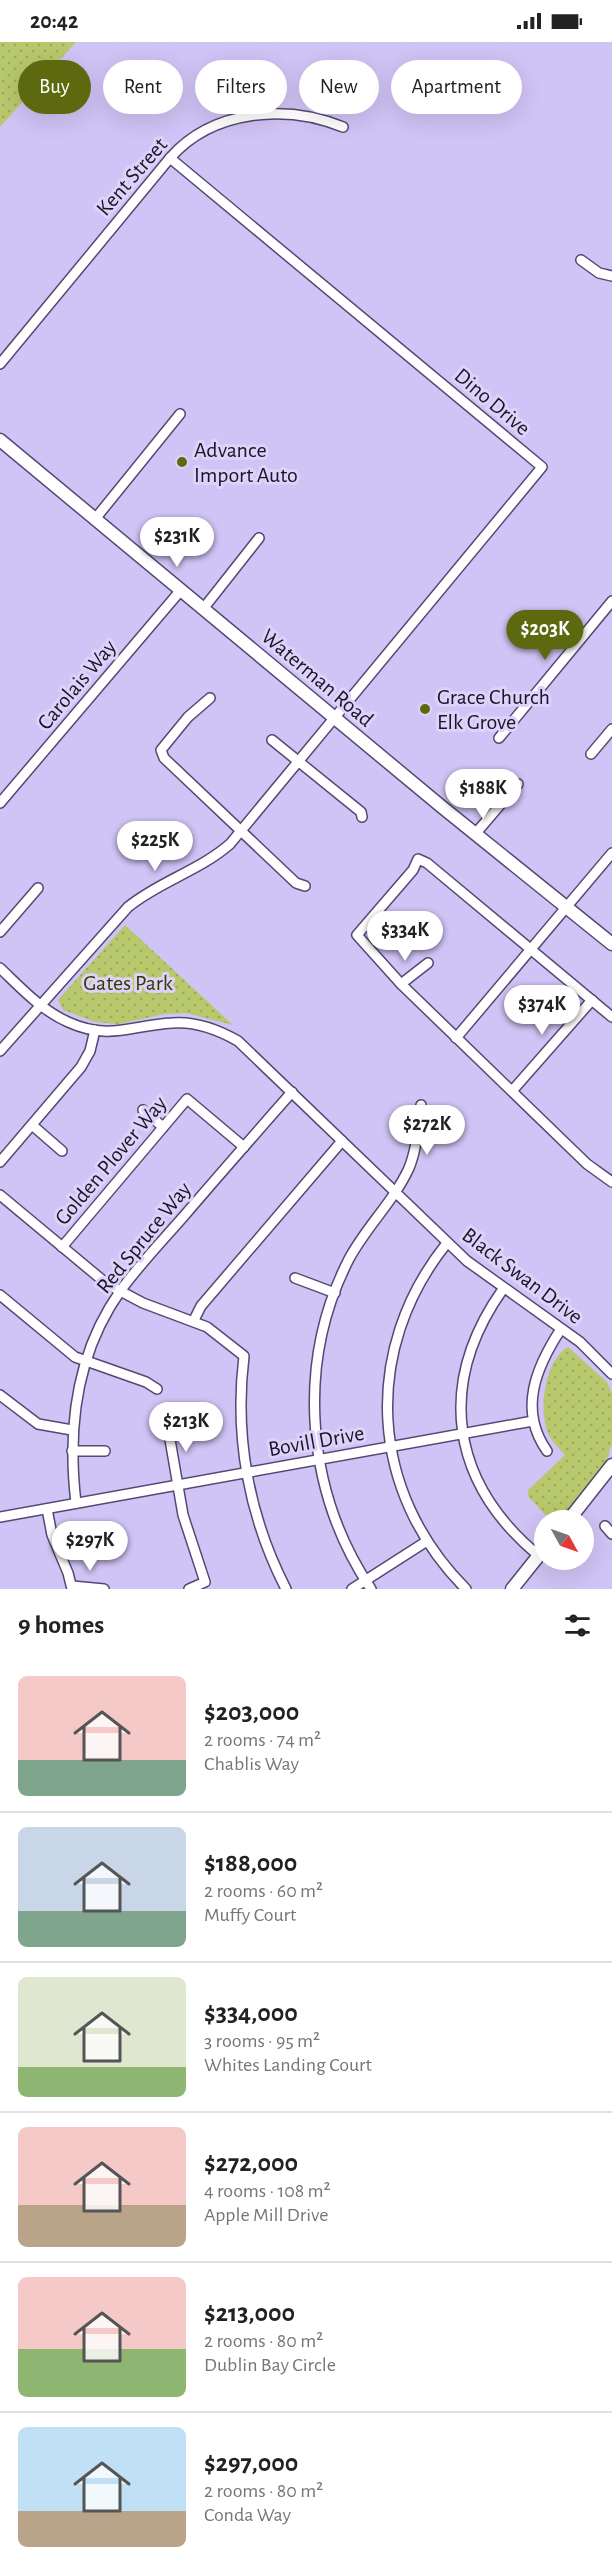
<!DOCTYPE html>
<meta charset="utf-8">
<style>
:root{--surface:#fff;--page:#f2f2f2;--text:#222;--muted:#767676;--line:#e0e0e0;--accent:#5d690f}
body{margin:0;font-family:"Alegreya Sans",sans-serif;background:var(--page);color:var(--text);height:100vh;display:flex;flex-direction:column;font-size:22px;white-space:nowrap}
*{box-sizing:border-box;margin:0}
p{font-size:20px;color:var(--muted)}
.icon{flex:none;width:33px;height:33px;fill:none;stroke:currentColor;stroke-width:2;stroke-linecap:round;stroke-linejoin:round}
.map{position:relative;height:1547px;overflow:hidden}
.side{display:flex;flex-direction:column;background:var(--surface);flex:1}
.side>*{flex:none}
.banner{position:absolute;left:18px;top:18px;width:576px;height:54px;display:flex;gap:12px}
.needle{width:39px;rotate:130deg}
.fabs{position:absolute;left:534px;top:1468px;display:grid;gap:12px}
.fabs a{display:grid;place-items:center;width:60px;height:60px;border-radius:50%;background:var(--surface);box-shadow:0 6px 24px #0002;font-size:30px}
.price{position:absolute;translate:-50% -51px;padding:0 14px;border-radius:21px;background:#fff;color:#222;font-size:20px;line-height:39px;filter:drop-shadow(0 2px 3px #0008)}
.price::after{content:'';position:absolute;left:50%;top:36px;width:18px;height:14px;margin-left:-9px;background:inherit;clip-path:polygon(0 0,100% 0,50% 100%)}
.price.selected{background:var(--accent);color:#fff}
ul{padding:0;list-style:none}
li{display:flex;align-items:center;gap:18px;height:150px;padding:0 18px}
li+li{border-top:2px solid var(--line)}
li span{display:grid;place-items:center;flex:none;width:168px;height:120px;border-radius:9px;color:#555}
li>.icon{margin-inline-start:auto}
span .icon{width:72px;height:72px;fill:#fffc;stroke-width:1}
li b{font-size:26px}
h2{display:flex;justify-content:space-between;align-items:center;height:72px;padding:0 18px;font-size:26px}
.pill{padding:0 21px;border-radius:27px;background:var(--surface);box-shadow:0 6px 24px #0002;font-size:21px;line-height:54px}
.pill.selected{background:var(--accent);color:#fff}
.status{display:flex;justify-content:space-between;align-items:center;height:42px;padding:0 30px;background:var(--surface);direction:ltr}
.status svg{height:16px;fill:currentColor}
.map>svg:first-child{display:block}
.grass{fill:url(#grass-dots)}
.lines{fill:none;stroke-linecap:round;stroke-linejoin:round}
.minor-casing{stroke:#554872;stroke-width:12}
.major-casing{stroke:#554872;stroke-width:15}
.minor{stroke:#fff;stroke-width:9}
.major{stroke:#fff;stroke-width:12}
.poi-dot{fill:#5d690f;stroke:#dcd2fa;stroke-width:2}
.labels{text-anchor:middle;stroke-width:6;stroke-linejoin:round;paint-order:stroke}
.street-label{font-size:22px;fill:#1a1526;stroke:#dcd2fa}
.poi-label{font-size:22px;fill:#1a1526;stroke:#dcd2fa;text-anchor:start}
.park-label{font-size:22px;fill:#343b01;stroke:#dcd2fa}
</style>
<div class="status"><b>20:42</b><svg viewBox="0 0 49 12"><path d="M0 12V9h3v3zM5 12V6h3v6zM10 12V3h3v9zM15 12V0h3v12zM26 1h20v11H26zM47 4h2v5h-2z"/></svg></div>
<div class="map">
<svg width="612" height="1547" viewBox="0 0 612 1547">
<defs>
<pattern id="grass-dots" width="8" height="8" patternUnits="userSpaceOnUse" patternTransform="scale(1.5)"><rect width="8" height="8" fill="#b8c86c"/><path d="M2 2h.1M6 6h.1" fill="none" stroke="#9eab5d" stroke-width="1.8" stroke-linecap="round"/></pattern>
</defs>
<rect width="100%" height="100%" fill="#d0c3f5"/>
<g class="grass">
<polygon points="0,0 76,0 0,85"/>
<polygon points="125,883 233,983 186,971 165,972 118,982 95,980 63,968 58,958"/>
<path d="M568,1305L607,1340L612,1352V1401L605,1424L561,1479H547L548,1476L528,1454V1448L565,1413C559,1406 551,1399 548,1391C538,1367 545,1318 568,1305Z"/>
</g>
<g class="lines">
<defs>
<g id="minor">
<polyline points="581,218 599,231 612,234"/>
<path d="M0,322L170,116C213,67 287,62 343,85"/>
<polyline points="95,477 180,372"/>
<polyline points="203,567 259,496"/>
<polyline points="210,656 188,675 161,708 164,716 296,841 305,844"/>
<polyline points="499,696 612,559"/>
<polyline points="272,698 361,770 362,775"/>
<polyline points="591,712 612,687"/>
<polyline points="0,761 181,548"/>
<polyline points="476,791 518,742"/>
<polyline points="0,890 38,846"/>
<path d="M0,926C21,946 41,968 68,980C110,999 132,983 172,981C196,979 217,987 238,999L467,1219L580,1300L612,1332"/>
<polyline points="401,942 428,921"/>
<polyline points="612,975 427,821 418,817 413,828 357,893 401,942 587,1122 612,1140"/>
<polyline points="456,996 612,811"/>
<path d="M0,1009L128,865C160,839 199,829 230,802L542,425L170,116"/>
<polyline points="512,1049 592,958"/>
<polyline points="143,1068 163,1085"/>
<polyline points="32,1083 62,1109"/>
<polyline points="0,1120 81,1025 90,1009 95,988"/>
<path d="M0,1153L107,1242L143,1261L207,1285L244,1314C234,1395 249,1475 286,1547"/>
<path d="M447,1201C361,1308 369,1450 466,1547"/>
<polyline points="62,1205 187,1057 244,1105"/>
<polyline points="295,1236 335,1251"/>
<path d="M503,1247C436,1342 450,1440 539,1514"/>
<polyline points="0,1253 75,1315 146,1340 157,1347"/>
<polyline points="194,1278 201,1264 342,1099"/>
<polyline points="0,1353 38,1382 72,1388"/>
<polyline points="168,1386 183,1473 205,1540 189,1547"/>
<polyline points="72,1409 105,1409"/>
<path d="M547,1409C518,1368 536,1325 561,1287"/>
<path d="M76,1461C67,1385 76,1311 121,1248C140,1222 163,1198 184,1174C219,1133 256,1091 292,1050"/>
<polyline points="47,1467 52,1493 68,1531 72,1547"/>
<polyline points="0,1475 533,1379"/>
<polyline points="605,1484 612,1492"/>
<polyline points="72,1544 104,1547"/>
<polyline points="352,1547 427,1499"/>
<path d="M371,1547C306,1450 295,1322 349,1217C366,1185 394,1159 409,1126C417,1106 418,1085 421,1063"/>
</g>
<g id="major">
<polyline points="0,398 442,765 612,902"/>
<polyline points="568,1479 612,1423"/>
<polyline points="512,1547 544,1507"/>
</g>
</defs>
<use href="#minor" class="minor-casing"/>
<use href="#major" class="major-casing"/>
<use href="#minor" class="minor"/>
<use href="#major" class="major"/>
</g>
<g class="poi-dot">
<circle cx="182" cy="420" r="6"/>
<circle cx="425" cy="667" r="6"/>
</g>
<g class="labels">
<g class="street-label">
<text transform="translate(131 134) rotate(-49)" y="8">Kent Street</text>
<text transform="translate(493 359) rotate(40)" y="8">Dino Drive</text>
<text transform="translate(318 635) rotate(40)" y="8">Waterman Road</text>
<text transform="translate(76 642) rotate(-50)" y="8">Carolais Way</text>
<text transform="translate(110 1118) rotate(-50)" y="8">Golden Plover Way</text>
<text transform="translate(143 1195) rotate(-51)" y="8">Red Spruce Way</text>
<text transform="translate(523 1233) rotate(37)" y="8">Black Swan Drive</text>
<text transform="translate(316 1398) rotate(-10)" y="8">Bovill Drive</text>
</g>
<g class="poi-label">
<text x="194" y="415">Advance<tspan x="194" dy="25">Import Auto</tspan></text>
<text x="437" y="662">Grace Church<tspan x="437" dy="25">Elk Grove</tspan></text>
</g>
<g class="park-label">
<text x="128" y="948">Gates Park</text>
</g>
</g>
</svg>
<div class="fabs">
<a><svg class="needle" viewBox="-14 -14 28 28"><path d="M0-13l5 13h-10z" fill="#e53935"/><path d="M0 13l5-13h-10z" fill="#767676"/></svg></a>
</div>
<b class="price" style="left:177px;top:526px">$231K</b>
<b class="price selected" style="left:545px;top:619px">$203K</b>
<b class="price" style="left:483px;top:778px">$188K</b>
<b class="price" style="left:155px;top:830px">$225K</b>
<b class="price" style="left:405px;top:920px">$334K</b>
<b class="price" style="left:542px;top:994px">$374K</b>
<b class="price" style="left:427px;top:1114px">$272K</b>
<b class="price" style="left:186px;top:1411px">$213K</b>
<b class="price" style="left:90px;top:1530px">$297K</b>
<div class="banner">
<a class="pill selected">Buy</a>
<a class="pill">Rent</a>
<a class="pill">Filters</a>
<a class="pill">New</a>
<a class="pill">Apartment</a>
</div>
</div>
<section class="side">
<h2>9 homes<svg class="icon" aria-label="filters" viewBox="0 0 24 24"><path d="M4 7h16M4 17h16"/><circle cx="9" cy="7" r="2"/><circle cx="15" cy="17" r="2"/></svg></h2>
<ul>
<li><span style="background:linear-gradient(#f6c9c9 70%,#7fa58c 0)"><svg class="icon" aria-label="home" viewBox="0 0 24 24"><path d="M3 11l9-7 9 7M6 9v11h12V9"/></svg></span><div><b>$203,000</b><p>2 rooms · 74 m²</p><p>Chablis Way</p></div></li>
<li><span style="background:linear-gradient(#c9d6e8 70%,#7fa58c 0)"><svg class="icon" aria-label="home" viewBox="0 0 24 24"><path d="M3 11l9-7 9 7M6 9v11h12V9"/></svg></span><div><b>$188,000</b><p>2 rooms · 60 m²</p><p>Muffy Court</p></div></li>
<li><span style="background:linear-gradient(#dfe7d0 75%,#8fb573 0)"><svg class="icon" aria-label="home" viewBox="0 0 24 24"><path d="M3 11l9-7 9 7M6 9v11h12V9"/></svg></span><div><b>$334,000</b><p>3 rooms · 95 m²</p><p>Whites Landing Court</p></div></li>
<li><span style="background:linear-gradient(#f6c9c9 65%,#b9a48a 0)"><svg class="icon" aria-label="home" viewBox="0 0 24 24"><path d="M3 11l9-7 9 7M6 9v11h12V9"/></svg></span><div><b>$272,000</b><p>4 rooms · 108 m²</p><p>Apple Mill Drive</p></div></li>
<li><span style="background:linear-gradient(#f6c9c9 60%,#8fb573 0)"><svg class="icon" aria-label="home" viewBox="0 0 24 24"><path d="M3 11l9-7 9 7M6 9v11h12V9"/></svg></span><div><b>$213,000</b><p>2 rooms · 80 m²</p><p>Dublin Bay Circle</p></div></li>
<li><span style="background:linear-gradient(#bfe0f5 70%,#b9a48a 0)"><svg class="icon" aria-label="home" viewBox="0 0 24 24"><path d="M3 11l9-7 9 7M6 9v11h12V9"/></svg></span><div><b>$297,000</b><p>2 rooms · 80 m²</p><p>Conda Way</p></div></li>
</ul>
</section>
